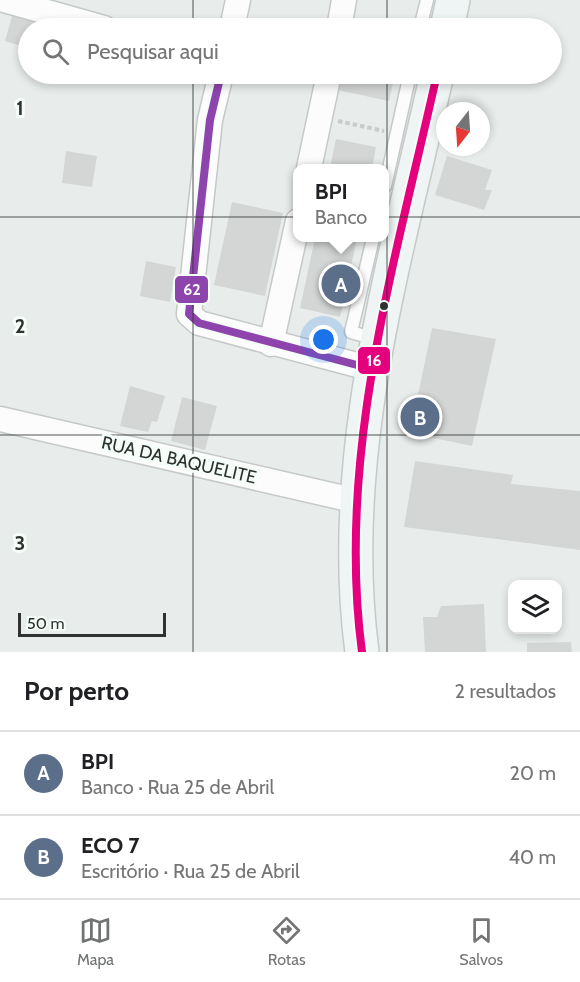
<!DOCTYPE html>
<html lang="pt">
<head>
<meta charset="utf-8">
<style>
	:root { --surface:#fff; --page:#f2f2f2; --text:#202124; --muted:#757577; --line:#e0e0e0; --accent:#6f7371 }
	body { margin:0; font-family:Cabin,sans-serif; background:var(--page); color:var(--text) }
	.controls { position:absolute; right:18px; bottom:18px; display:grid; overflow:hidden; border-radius:12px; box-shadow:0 3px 9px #0003 }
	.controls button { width:54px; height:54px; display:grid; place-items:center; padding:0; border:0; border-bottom:2px solid var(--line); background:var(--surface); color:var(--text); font:30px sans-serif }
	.compass { position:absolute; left:436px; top:102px; width:54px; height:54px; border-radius:50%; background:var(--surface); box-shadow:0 3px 9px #0003; rotate:197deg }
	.scale { position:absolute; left:18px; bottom:15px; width:148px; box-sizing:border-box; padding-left:6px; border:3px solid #2e3230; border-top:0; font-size:16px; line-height:21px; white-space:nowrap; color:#2e3230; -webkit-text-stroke:4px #f4fdf8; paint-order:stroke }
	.you { position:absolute; left:324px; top:340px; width:21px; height:21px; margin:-15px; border:4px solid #fff; border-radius:50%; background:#1a73e8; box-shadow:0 0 0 9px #1a73e833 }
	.badge { display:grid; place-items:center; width:39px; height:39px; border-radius:50%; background:var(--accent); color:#fff; font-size:20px; font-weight:700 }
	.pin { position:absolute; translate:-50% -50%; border:3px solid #fff; box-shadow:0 2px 6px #0006 }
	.popup { position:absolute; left:293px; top:164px; width:96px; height:78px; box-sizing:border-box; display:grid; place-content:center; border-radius:12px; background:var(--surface); filter:drop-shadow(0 2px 4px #0005); font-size:20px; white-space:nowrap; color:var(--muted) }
	.popup b { font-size:22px; color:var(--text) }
	.popup::after { content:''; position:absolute; left:50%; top:100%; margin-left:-12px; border:12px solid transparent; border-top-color:var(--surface) }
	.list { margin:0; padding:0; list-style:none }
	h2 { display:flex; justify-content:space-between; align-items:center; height:78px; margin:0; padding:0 24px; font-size:26px }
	h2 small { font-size:20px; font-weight:400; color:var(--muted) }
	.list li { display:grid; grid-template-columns:39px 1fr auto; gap:18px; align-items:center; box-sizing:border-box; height:84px; padding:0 24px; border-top:2px solid var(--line) }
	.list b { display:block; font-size:22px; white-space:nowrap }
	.list p { margin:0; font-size:20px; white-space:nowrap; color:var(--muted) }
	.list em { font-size:20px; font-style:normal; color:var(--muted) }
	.icon { flex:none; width:33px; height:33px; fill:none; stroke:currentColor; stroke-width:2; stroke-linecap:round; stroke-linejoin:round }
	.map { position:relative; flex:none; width:580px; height:652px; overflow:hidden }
	.search { position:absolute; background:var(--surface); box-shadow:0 3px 9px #0003; left:18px; right:18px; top:18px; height:66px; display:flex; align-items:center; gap:15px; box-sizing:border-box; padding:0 21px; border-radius:33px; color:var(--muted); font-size:22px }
	.sheet { height:246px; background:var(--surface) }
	nav { display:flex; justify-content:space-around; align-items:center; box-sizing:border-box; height:84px; border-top:2px solid var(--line); background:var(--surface); font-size:16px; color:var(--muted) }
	nav a { display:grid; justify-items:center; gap:3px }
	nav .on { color:var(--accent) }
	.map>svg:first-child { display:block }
	.building { fill:#d3d6d4 }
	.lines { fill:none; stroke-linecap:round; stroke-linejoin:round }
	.lane-casing { stroke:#c5c9c7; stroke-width:15 }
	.street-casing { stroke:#c5c9c7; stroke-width:27 }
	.secondary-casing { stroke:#c5c9c7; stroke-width:36 }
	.path { stroke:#cacccb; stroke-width:4; stroke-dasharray:4.5 3; stroke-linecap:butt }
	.lane { stroke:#fcfcfc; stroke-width:12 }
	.street { stroke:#fcfcfc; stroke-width:24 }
	.secondary { stroke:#eff5f4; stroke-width:33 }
	.bus-1-casing { stroke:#f4fdf8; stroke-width:12 }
	.bus-2-casing { stroke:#f4fdf8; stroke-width:12 }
	.bus-1 { stroke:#8e44ad; stroke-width:8 }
	.bus-2 { stroke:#e5007d; stroke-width:8 }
	.grid { fill:none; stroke:#2e3230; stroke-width:1.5; stroke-opacity:0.55 }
	.bus-dot { fill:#2e3230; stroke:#f4fdf8; stroke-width:2 }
	.labels { text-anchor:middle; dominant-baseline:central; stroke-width:6; stroke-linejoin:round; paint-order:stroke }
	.street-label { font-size:18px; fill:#2e3230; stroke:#f4fdf8 }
	.grid-label { font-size:20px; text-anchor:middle; font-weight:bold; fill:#2e3230; stroke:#f4fdf8; stroke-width:6; stroke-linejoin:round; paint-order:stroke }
	.line-badge { stroke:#f4fdf8; stroke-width:2 }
	.badge-label { font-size:16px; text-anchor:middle; font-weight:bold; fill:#fff }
</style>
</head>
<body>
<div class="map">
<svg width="580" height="652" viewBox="0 0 580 652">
	<rect width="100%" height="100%" fill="#e8edeb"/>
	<!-- building -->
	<g class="building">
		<polygon points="14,9 63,23 61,28 28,28 28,48 5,41"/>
		<polygon points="75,74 111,74 109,83"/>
		<polygon points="341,74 395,74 389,101 337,90"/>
		<polygon points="336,139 376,147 372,168 330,168"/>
		<polygon points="66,151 97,156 92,187 62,183"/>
		<polygon points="447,156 492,170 485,190 492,190 484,210 435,195"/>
		<polygon points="232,202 283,213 265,296 214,285"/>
		<polygon points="315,238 357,238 340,317 300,308"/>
		<polygon points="146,261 176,267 170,302 140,296"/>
		<polygon points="432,328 496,339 472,446 410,433"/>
		<polygon points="130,386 165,396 157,422 152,421 148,432 120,426"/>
		<polygon points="182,397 217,406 205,450 171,441"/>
		<polygon points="415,461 513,475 511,484 580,491 580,550 404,527"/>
		<polygon points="484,604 486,652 425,652 423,617 437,617 441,606"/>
		<polygon points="571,642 572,652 527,652 527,643"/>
	</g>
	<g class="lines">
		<!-- lane casing -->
		<g class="lane-casing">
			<g id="lane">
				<polyline points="420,28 427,0"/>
				<polyline points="385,186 410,74"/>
				<polyline points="373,238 351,332 378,340"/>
			</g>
		</g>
		<!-- street casing -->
		<g class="street-casing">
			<g id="street">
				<polyline points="4,0 104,28"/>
				<polyline points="232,28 238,0"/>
				<polyline points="339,28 344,0"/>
				<polyline points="221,74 210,120 189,314 199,323 372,369"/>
				<polyline points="309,168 329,74"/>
				<polyline points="271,344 298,221"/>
				<polyline points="0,419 357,501"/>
			</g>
		</g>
		<!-- secondary casing -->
		<g class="secondary-casing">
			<g id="secondary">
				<polyline points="447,28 453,0"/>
				<path d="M362 652C336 456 395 263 437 74"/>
			</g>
		</g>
		<!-- path -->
		<polyline class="path" points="338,121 384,131"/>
		<!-- lane -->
		<use href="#lane" class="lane"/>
		<!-- street -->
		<use href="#street" class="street"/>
		<!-- secondary -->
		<use href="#secondary" class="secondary"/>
		<!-- bus-1 casing -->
		<g class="bus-1-casing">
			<polyline id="bus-1" points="221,74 210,120 189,314 199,323 372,369"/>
		</g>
		<!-- bus-2 casing -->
		<g class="bus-2-casing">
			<path id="bus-2" d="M362 652C336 456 395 263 437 74"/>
		</g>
		<!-- bus-1 -->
		<use href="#bus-1" class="bus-1"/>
		<!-- bus-2 -->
		<use href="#bus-2" class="bus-2"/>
	</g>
	<!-- grid -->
	<path class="grid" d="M193 0V28M387 0V28M193 74V652M387 74V652M0 217H580M0 435H580"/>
	<!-- markers -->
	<circle class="bus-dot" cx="384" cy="306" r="5"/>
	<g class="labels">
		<!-- street labels -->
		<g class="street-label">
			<text transform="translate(179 460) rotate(13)">RUA DA BAQUELITE</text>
		</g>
	</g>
	<g class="grid-label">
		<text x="20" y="115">1</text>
		<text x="20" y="333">2</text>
		<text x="20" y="550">3</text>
	</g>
	<g class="line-badge">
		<rect x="174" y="275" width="35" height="29" rx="6" fill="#8e44ad"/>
		<rect x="357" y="346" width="34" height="29" rx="6" fill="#e5007d"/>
	</g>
	<g class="badge-label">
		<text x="192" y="295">62</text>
		<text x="374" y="366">16</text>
	</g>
</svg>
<div class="controls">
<button><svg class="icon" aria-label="layers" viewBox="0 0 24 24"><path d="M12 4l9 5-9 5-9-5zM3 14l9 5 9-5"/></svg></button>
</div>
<svg class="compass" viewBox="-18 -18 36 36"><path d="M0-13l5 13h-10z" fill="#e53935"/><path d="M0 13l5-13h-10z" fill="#757577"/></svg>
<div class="scale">50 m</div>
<div class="you"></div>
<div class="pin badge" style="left:341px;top:284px;background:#5c6f8a">A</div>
<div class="popup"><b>BPI</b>Banco</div>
<div class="pin badge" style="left:420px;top:417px;background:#5c6f8a">B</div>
<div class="search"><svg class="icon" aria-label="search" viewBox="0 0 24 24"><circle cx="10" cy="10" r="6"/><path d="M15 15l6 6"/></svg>Pesquisar aqui</div>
</div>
<section class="sheet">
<h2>Por perto<small>2 resultados</small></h2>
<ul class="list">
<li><span class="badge" style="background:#5c6f8a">A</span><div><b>BPI</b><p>Banco · Rua 25 de Abril</p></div><em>20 m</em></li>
<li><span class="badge" style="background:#5c6f8a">B</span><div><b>ECO 7</b><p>Escritório · Rua 25 de Abril</p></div><em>40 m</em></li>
</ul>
</section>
<nav>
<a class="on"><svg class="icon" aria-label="map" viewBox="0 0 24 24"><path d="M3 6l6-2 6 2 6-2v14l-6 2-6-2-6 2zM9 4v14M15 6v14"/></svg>Mapa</a>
<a><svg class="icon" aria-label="directions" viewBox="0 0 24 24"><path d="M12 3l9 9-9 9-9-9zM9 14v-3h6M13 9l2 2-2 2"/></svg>Rotas</a>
<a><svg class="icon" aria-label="saved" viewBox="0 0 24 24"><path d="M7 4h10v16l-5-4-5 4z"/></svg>Salvos</a>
</nav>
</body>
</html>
